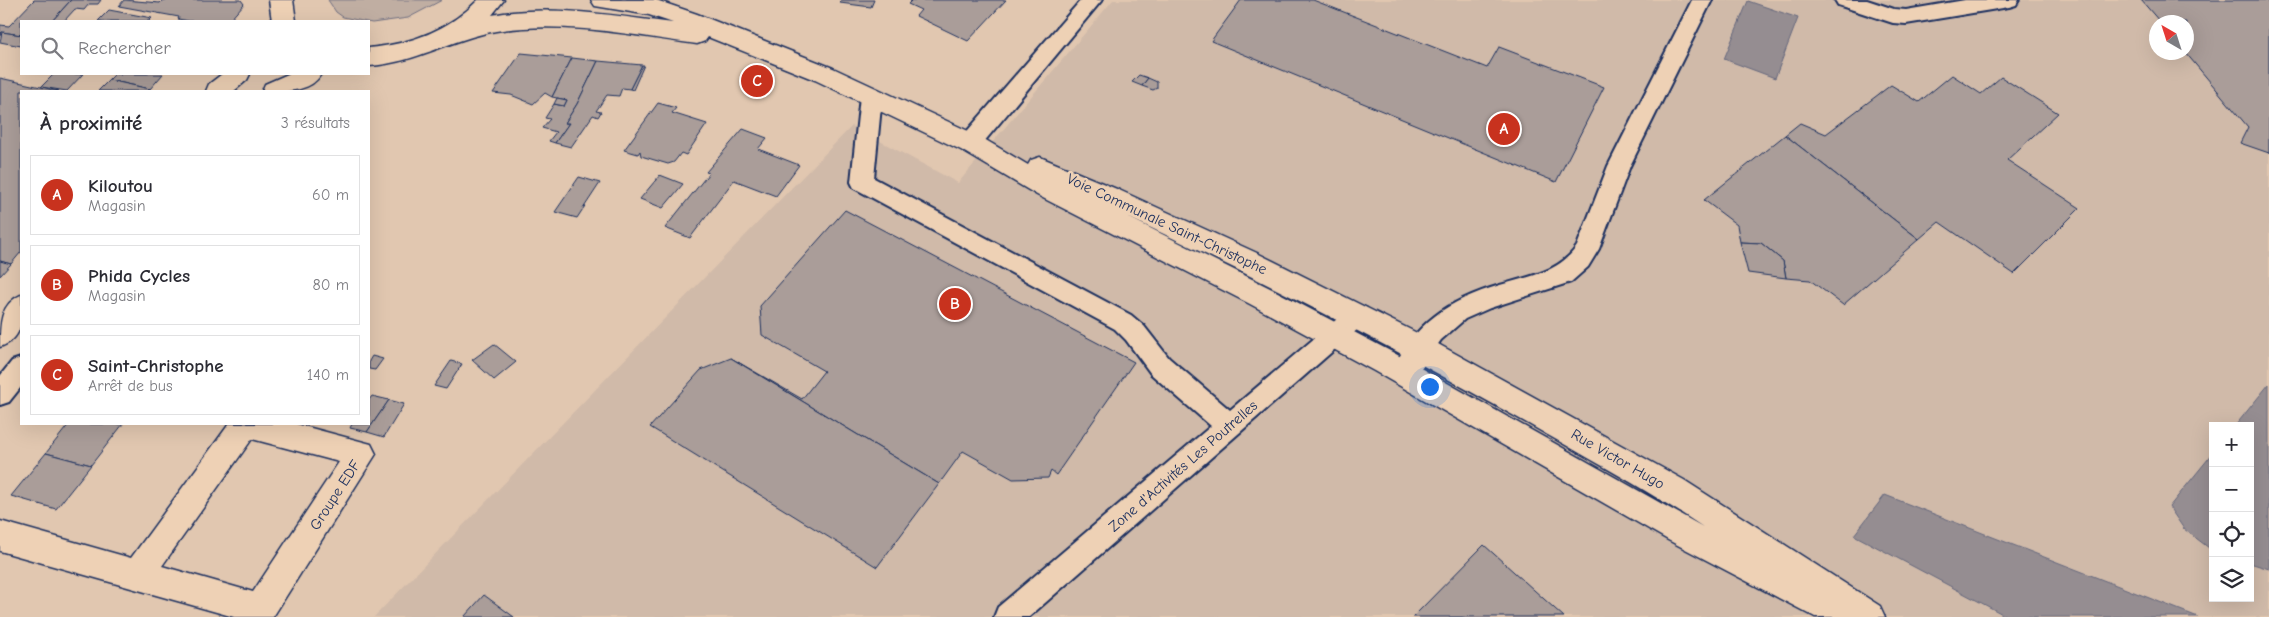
<!DOCTYPE html>
<html lang="fr">
<head>
<meta charset="utf-8">
<style>
	:root { --surface:#fff; --page:#f2f2f3; --text:#2b2b33; --muted:#7c7c81; --line:#e1e1e2; --accent:#c8321e }
	body { margin:0; font-family:"Comic Neue",sans-serif; background:var(--page); color:var(--text) }
	.controls { position:absolute; right:15px; bottom:15px; display:grid; overflow:hidden; border-radius:0px; box-shadow:0 5px 20px #0002 }
	.controls button { width:45px; height:45px; display:grid; place-items:center; padding:0; border:0; border-bottom:1px solid var(--line); background:var(--surface); color:var(--text); font:25px sans-serif }
	.compass { position:absolute; left:2149px; top:15px; width:45px; height:45px; border-radius:50%; background:var(--surface); box-shadow:0 5px 20px #0002; rotate:321deg }
	.you { position:absolute; left:1429px; top:386px; width:18px; height:18px; margin:-12px; border:4px solid #fff; border-radius:50%; background:#1a73e8; box-shadow:0 0 0 8px #1a73e833 }
	.badge { display:grid; place-items:center; width:32px; height:32px; border-radius:50%; background:var(--accent); color:#fff; font-size:16px; font-weight:700 }
	.pin { position:absolute; translate:-50% -50%; border:2px solid #fff; box-shadow:0 1px 5px #0006 }
	.list { margin:0; padding:0; list-style:none }
	h2 { display:flex; justify-content:space-between; align-items:center; height:65px; margin:0; padding:0 20px; font-size:21px }
	h2 small { font-size:16px; font-weight:400; color:var(--muted) }
	.list li { display:grid; grid-template-columns:32px 1fr auto; gap:15px; align-items:center; box-sizing:border-box; height:80px; margin:0 10px 10px; padding:0 10px; border:1px solid var(--line); border-radius:0px }
	.list b { display:block; font-size:19px; white-space:nowrap }
	.list p { margin:0; font-size:16px; white-space:nowrap; color:var(--muted) }
	.list em { font-size:16px; font-style:normal; color:var(--muted) }
	.icon { flex:none; width:28px; height:28px; fill:none; stroke:currentColor; stroke-width:2; stroke-linecap:round; stroke-linejoin:round }
	.map { position:relative; flex:none; width:2269px; height:617px; overflow:hidden }
	.search { position:absolute; background:var(--surface); box-shadow:0 5px 20px #0002; left:20px; top:20px; width:350px; height:55px; display:flex; align-items:center; gap:12px; box-sizing:border-box; padding:0 18px; border-radius:0px; color:var(--muted); font-size:19px }
	.panel { position:absolute; background:var(--surface); box-shadow:0 5px 20px #0002; left:20px; top:90px; width:350px; height:335px; border-radius:0px }
	.map>svg:first-child { display:block }
	.built { fill:#d0baa9; fill-rule:evenodd }
	.green { fill:#c0aea2; stroke:#6e6e80 }
	.water { fill:#958d91; stroke:#64677d }
	.building { fill:#aa9d99; stroke:#1b2f5e }
	.lines { fill:none; stroke-linecap:round; stroke-linejoin:round }
	.service-casing { stroke:#1b2f5e; stroke-width:4 }
	.minor-casing { stroke:#1b2f5e; stroke-width:3 }
	.secondary-casing { stroke:#1b2f5e; stroke-width:3 }
	.service { fill:#eed1b5; fill-rule:evenodd }
	.minor { fill:#eed1b5; fill-rule:evenodd }
	.secondary { fill:#eed1b5; fill-rule:evenodd }
	.labels { text-anchor:middle; dominant-baseline:central; stroke-width:5; stroke-linejoin:round; paint-order:stroke }
	.street-label { font-size:15px; fill:#1b2f5e; stroke:#eed1b5 }
</style>
</head>
<body>
<div class="map">
<svg width="2269" height="617" viewBox="0 0 2269 617">
	<rect width="100%" height="100%" fill="#e1c7b0"/>
	<filter id="ink" filterUnits="userSpaceOnUse"><feTurbulence type="fractalNoise" baseFrequency=".02" numOctaves="2"/><feDisplacementMap in="SourceGraphic" scale="10" xChannelSelector="R" yChannelSelector="G"/><feConvolveMatrix kernelMatrix="1 2 1 2 8 2 1 2 1" color-interpolation-filters="sRGB"/></filter>
	<g filter="url(#ink)">
		<!-- built -->
		<path class="built" d="M1113 0H2269V617H374L852 126 958 183ZM2156 22H2186V52H2156ZM2213 426H2250V598H2213Z"/>
		<!-- green -->
		<polygon class="green" points="328,0 442,0 408,18 372,23 343,17 336,12"/>
		<!-- water -->
		<g class="water">
			<polygon points="1748,1 1798,18 1775,78 1724,59"/>
			<polygon points="2269,384 2269,569 2250,563 2250,426 2235,426"/>
			<polygon points="2213,453 2213,551 2184,529 2169,507"/>
			<polygon points="1885,495 2198,617 2008,617 1854,535"/>
		</g>
		<!-- building -->
		<g class="building">
			<polygon points="34,0 71,0 52,21 21,21 21,35 2,32 0,34 0,25 9,26"/>
			<polygon points="71,0 101,0 98,4 89,4 84,10 75,9 64,21 52,21"/>
			<polygon points="124,0 160,3 163,0 241,0 244,4 229,21 189,21 178,19 179,17 119,6"/>
			<polygon points="841,0 874,0 871,7 840,3"/>
			<polygon points="912,0 1006,0 968,41 916,16 921,10 908,4"/>
			<polygon points="1241,0 1313,0 1487,68 1499,47 1604,87 1556,182 1211,41"/>
			<polygon points="2141,0 2269,0 2269,153 2240,143 2248,127 2185,52 2186,22 2160,22"/>
			<polygon points="109,10 152,18 149,21 98,21"/>
			<polygon points="2,32 21,35 21,46 0,42"/>
			<polygon points="521,53 572,58 552,97 545,93 533,104 511,95 493,93"/>
			<polygon points="572,58 598,61 577,104 565,123 569,123 555,143 549,141 556,132 542,128 550,119 545,118 554,104 564,106 567,100 552,97"/>
			<polygon points="598,61 642,65 630,89 622,88 619,96 607,95 596,111 601,112 598,117 593,115 571,147 555,143 569,123 565,123 577,104"/>
			<polygon points="642,65 644,65 633,90 630,89"/>
			<polygon points="54,74 83,74 67,91 41,87"/>
			<polygon points="115,74 163,74 150,89 109,80"/>
			<polygon points="1139,75 1148,78 1142,86 1132,82"/>
			<polygon points="1952,75 1981,94 2001,77 2058,113 2007,160 2080,208 2014,274 1939,222 1919,239 1785,135 1800,123 1826,134 1891,85 1919,102"/>
			<polygon points="0,78 59,91 21,91 21,252 11,264 0,261"/>
			<polygon points="1148,78 1157,82 1157,88 1153,90 1142,86"/>
			<polygon points="109,80 150,89 147,91 98,91"/>
			<polygon points="557,98 567,100 564,106 554,104"/>
			<polygon points="658,103 676,108 672,113 707,124 686,155 681,153 674,162 668,164 641,156 640,151 638,154 624,150"/>
			<polygon points="743,129 767,138 758,149 799,165 776,196 734,180 690,238 665,228 709,173 706,172"/>
			<polygon points="1785,135 1919,239 1843,305 1810,280 1786,278 1783,261 1761,243 1740,242 1737,225 1704,200"/>
			<polygon points="660,175 683,184 663,208 640,199"/>
			<polygon points="579,177 600,183 577,218 555,212"/>
			<polygon points="845,210 1134,362 1056,475 1051,471 1048,478 1013,479 963,451 939,484 731,358 802,399 824,371 762,335 760,306"/>
			<polygon points="1740,242 1761,243 1783,261 1786,278 1748,273"/>
			<polygon points="0,261 11,264 0,276"/>
			<polygon points="494,344 516,362 494,380 472,360"/>
			<polygon points="372,356 383,359 375,370 369,369 369,361"/>
			<polygon points="731,358 939,484 877,567 650,427 701,370"/>
			<polygon points="451,361 462,364 446,389 434,386"/>
			<polygon points="372,396 389,400 367,432 350,428 352,424 369,424 369,400"/>
			<polygon points="389,400 404,404 384,437 367,432"/>
			<polygon points="69,424 123,424 91,465 46,453"/>
			<polygon points="46,453 91,465 56,509 11,496"/>
			<polygon points="1484,545 1564,617 1413,617"/>
			<polygon points="484,595 514,617 464,617"/>
		</g>
		<g class="lines">
			<!-- service casing -->
			<g class="service-casing">
				<g id="service">
					<polygon points="1081,0 1102,0 978,149 970,151 962,149 959,143 962,137"/>
					<path d="M1692 0H1712L1630 166 1599 249 1588 267 1571 282 1490 308 1465 319 1441 340 1412 381 1403 384 1394 381 1391 373C1414 323 1449 300 1500 285 1529 276 1559 273 1577 246L1608 166Z"/>
					<polygon points="1835,0 1867,0 1894,9 1906,10 1965,0 2019,0 2016,5 2009,7 1906,24 1893,23 1838,5"/>
					<polygon points="871,88 878,90 882,96 874,178 1131,315 1144,326 1169,358 1230,410 1350,308 1358,305 1366,308 1370,315 1366,322 1029,617 994,617 998,607 1211,426 1151,374 1126,340 1115,329 854,188 851,182 860,96 864,90"/>
					<polygon points="21,358 21,387 9,402 0,405 0,376 12,361"/>
				</g>
			</g>
			<!-- minor casing -->
			<g class="minor-casing">
				<path id="minor" d="M229 424H296L371 444 376 454 273 617H234L0 551V521L131 558ZM252 439 339 462 253 592 162 566Z"/>
			</g>
			<!-- secondary casing -->
			<g class="secondary-casing">
				<g id="secondary">
					<polygon points="269,0 293,0 296,21 272,21"/>
					<path d="M478 0H504L492 15C552 4 614 16 673 23L649 15 595 6 591 0H656L697 14 833 68 979 136 1028 165 1031 160 1040 157 1119 190 1257 253 1429 339 1684 480 1880 606 1885 617H1815L1668 540 1374 371 1250 304 1037 195 961 150 815 80 708 37 705 41 697 44C632 35 562 20 496 31 451 39 416 63 369 66V48C410 44 448 31 478 0ZM1126 216C1262 280 1396 349 1527 423 1586 457 1646 489 1703 527L1394 353 1270 288Z"/>
					<polygon points="222,74 250,74 247,80 234,91 206,91 209,84"/>
					<path d="M288 74H321C310 94 282 91 262 91L265 84Z"/>
					<path d="M21 295C22 317 25 338 0 347 0 324 0 304 21 295Z"/>
				</g>
			</g>
			<!-- service -->
			<use href="#service" class="service"/>
			<!-- minor -->
			<use href="#minor" class="minor"/>
			<!-- secondary -->
			<use href="#secondary" class="secondary"/>
		</g>
	</g>
	<g class="labels">
		<!-- street labels -->
		<g class="street-label">
			<text transform="translate(1167 224) rotate(25)">Voie Communale Saint-Christophe</text>
			<text transform="translate(1618 459) rotate(30)">Rue Victor Hugo</text>
			<text transform="translate(1183 466) rotate(-41)">Zone d'Activités Les Poutrelles</text>
			<text transform="translate(335 495) rotate(-57)">Groupe EDF</text>
		</g>
	</g>
</svg>
<div class="controls">
<button>+</button>
<button>−</button>
<button><svg class="icon" aria-label="locate" viewBox="0 0 24 24"><circle cx="12" cy="12" r="6"/><path d="M12 2v4M12 18v4M2 12h4M18 12h4"/></svg></button>
<button><svg class="icon" aria-label="layers" viewBox="0 0 24 24"><path d="M12 4l9 5-9 5-9-5zM3 14l9 5 9-5"/></svg></button>
</div>
<svg class="compass" viewBox="-18 -18 36 36"><path d="M0-13l5 13h-10z" fill="#e53935"/><path d="M0 13l5-13h-10z" fill="#7c7c81"/></svg>
<div class="you"></div>
<div class="pin badge" style="left:1504px;top:129px">A</div>
<div class="pin badge" style="left:955px;top:304px">B</div>
<div class="pin badge" style="left:757px;top:81px">C</div>
<div class="search"><svg class="icon" aria-label="search" viewBox="0 0 24 24"><circle cx="10" cy="10" r="6"/><path d="M15 15l6 6"/></svg>Rechercher</div>
<section class="panel">
<h2>À proximité<small>3 résultats</small></h2>
<ul class="list">
<li><span class="badge">A</span><div><b>Kiloutou</b><p>Magasin</p></div><em>60 m</em></li>
<li><span class="badge">B</span><div><b>Phida Cycles</b><p>Magasin</p></div><em>80 m</em></li>
<li><span class="badge">C</span><div><b>Saint-Christophe</b><p>Arrêt de bus</p></div><em>140 m</em></li>
</ul>
</section>
</div>
</body>
</html>
